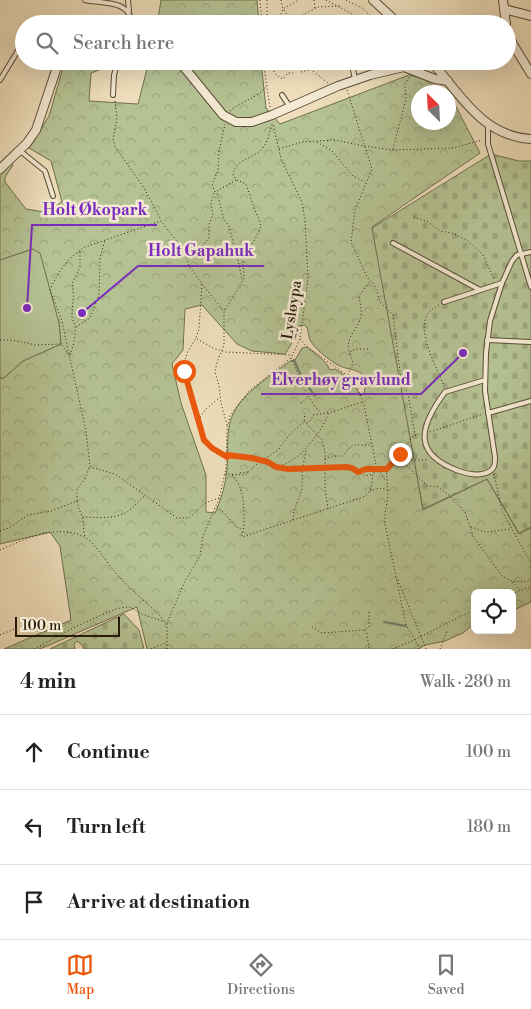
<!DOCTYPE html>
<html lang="en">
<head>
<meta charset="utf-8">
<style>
	:root { --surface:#fff; --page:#f6f6f6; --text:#222; --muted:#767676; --line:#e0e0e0; --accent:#ea580c }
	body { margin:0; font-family:"Libre Bodoni",serif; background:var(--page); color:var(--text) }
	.controls { position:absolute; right:15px; bottom:15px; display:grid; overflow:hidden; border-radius:8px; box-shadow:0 5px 20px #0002 }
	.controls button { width:45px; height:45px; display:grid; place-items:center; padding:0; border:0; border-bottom:1px solid var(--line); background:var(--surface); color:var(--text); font:25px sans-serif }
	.compass { position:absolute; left:411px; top:85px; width:45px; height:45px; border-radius:50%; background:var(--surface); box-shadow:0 5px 20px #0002; rotate:336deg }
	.scale { position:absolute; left:15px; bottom:12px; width:105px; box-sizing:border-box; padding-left:5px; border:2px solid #2b1d0b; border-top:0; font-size:14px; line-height:18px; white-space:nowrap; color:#2b1d0b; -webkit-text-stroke:4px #f4ead3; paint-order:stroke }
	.stop { position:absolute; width:15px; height:15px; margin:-11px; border:4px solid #ea580c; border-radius:50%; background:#fff }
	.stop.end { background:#ea580c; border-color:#fff; box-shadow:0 1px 5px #0008 }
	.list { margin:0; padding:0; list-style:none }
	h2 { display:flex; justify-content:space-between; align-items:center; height:65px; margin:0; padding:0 20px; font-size:21px }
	h2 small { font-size:16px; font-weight:400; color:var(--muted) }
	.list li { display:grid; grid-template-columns:32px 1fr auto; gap:15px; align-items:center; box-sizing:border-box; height:75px; padding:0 20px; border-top:1px solid var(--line) }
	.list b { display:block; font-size:19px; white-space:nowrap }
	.list em { font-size:16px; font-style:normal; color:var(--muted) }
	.icon { flex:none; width:28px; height:28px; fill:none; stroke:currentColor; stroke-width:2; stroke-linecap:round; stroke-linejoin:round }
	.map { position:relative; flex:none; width:531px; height:649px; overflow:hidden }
	.search { position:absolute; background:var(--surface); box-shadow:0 5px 20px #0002; left:15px; right:15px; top:15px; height:55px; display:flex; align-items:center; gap:12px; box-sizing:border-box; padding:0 18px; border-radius:28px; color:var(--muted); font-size:19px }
	.sheet { height:290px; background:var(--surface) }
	nav { display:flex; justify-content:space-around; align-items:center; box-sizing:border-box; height:70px; border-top:1px solid var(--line); background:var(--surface); font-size:14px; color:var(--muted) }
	nav a { display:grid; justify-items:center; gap:2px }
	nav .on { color:var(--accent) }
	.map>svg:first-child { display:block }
	.forest { fill:url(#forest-crowns); stroke:#70704f; fill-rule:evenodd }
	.cemetery { fill:url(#cemetery-stones); stroke:#70704f }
	.garden { fill:#b5c293; stroke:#70704f }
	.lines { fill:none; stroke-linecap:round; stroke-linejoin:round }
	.stream { stroke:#6e7d6a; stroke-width:2 }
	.service-casing { stroke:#5c4d37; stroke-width:6 }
	.minor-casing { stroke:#5c4d37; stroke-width:10 }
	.path { stroke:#2b1d0b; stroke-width:1; stroke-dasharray:1 2.5; stroke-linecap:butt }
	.service { stroke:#f4ead3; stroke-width:4 }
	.minor { stroke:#f4ead3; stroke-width:8 }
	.route { stroke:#ea580c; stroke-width:6 }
	.labels { text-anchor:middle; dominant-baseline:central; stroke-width:5; stroke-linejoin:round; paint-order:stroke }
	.street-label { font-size:15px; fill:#2b1d0b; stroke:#f4ead3 }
	.leader { fill:none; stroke:#7b2cbf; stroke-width:2 }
	.callout-dot { fill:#7b2cbf; stroke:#f4ead3; stroke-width:2 }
	.callout-label { font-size:16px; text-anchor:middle; font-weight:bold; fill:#7b2cbf; stroke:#f4ead3; stroke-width:5; stroke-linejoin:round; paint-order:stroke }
</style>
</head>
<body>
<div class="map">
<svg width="531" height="649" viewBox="0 0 531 649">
	<defs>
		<pattern id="forest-crowns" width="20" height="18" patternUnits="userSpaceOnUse" patternTransform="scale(1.25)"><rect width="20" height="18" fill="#b5c293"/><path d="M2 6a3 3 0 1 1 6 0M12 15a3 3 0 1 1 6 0" fill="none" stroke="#9ca67d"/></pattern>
		<pattern id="cemetery-stones" width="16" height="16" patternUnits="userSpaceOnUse" patternTransform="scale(1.25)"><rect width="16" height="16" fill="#b5c293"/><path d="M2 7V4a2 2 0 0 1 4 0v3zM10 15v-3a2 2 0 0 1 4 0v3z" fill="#9ca67d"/></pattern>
	</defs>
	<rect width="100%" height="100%" fill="#eedebb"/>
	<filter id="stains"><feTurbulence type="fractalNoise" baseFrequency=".004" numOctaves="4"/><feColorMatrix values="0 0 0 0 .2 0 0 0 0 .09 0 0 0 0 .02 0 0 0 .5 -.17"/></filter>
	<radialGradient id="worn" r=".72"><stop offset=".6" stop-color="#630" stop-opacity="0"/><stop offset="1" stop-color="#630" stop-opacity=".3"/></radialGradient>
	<!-- forest -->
	<g class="forest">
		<polygon points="161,0 257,0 259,24 157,24"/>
		<path d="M65 61H109L107 67 91 73 89 101 138 104 149 61H261L266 108 280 124 409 75 424 79 442 92H418V122H448L449 97 452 99 480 153 372 227 393 336 423 510 487 479 519 534 531 528V602L512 611V593H475V623L463 633 445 641 425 645 418 649H147L137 607 40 649H4L71 620 60 546 50 532 0 544V378H4L23 361 61 344 59 323 33 249 0 260V176L11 163 13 165 5 177V182L26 209 44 212 62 202 51 161 29 148 49 116ZM202 305 237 344 252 351 285 354 295 338 299 326 305 325C309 330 308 334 310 340 314 348 328 359 336 364 345 370 357 368 364 376L362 379 363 383 368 385 365 388 364 393 360 396C355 383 347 376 335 369L330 370C326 360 315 354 307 347L302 348 295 360 290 361C272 375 242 393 233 414 225 431 229 451 227 468 226 483 221 500 215 513L206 512V475L181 403 172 364 183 350 185 309Z"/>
	</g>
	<!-- cemetery -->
	<g class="cemetery">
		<polygon points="491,154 519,161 531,161 531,527 519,533 487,479 423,509 372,228"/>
		<polygon points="124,614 139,630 144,649 84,649 82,645 77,641 74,644 75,649 50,649"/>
	</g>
	<!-- garden -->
	<polygon class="garden" points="33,249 40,253 59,323 61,344 23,361 4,378 0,378 0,260"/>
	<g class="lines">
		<!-- stream -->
		<g class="stream">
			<polyline points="294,360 302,378 315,396"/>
			<polyline points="384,622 406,626"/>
		</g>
		<!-- service casing -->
		<g class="service-casing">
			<g id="service">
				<path d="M85 0C105 4 130 0 132 24"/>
				<polyline points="128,0 129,11"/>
				<polyline points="351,61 355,79"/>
				<polyline points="0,80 22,44"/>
				<polyline points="113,95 114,75 118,61"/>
				<polyline points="282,95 290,107"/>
				<polyline points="488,125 488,144 531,287"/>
				<polyline points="19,150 45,171 53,196"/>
				<polyline points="393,243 480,290"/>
				<polyline points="444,302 502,283"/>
				<polyline points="487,340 531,342"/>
				<path d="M485 380 445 392C419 427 412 454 459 471 468 474 481 477 490 471 495 468 495 463 495 457L485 391 486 353 490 321 502 283 512 261 517 255 531 252"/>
				<polyline points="488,413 531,401"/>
			</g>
		</g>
		<!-- minor casing -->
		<g class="minor-casing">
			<g id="minor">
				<polyline points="373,0 399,24"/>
				<polyline points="503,0 506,24"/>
				<polyline points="504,9 531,16"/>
				<polyline points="87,24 107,20 126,24"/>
				<polyline points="507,32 514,46 531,74"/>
				<polyline points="179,61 223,115 236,122 252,122 272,115 338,86 370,75 404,67 411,61"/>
				<path d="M431 61C460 94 482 136 531 139"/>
				<polyline points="404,67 435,79 448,81"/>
				<polyline points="0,169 27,143 36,130 59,61"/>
			</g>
		</g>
		<!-- path -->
		<g class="path">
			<polyline points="260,0 262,24"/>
			<polyline points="267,0 267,24"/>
			<polyline points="281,0 283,9 295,24"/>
			<polyline points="314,0 315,9"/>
			<polyline points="326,0 354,15 361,24"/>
			<polyline points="346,0 362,8 379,24"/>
			<polyline points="293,20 318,7 340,6"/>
			<polyline points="277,24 283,9 299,0"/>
			<polyline points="263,61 270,107"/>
			<path d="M271 61C272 70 275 76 283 79L288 73H293"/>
			<polyline points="311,61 313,71 328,83"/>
			<polyline points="301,72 313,69 331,61"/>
			<polyline points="347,90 372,169 355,210 351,242 367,277 375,286 380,302 393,315 401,380 408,394 415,435"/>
			<polyline points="115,101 117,118 113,139 115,147 144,188 161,220"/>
			<path d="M230 111C242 100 257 99 267 86"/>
			<polyline points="317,142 332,151 353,176 365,182"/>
			<polyline points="279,149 302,142 335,140 364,146 393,150 453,148 482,140"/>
			<polyline points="393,149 406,99 405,84 410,76"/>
			<polyline points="236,180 217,191 217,193 224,220 229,226 238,260 242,280"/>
			<polyline points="215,192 212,184 218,171 219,151 225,124"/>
			<polyline points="414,217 428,222 440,231 452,233 468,241 483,255 494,279"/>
			<polyline points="186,252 199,249 209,238 209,224 213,215 211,203 214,193"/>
			<polyline points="202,284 223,310 227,308"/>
			<path d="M439 305C434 308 430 310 427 315 417 333 437 368 444 386"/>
			<polyline points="76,327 90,318 99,295 100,258 105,240"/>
			<polyline points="197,339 213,348 225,352 292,355"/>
			<polyline points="300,339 306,346 348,376 356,384 364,405 376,465 385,480"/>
			<polyline points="0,340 12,340 36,345 61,344 69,355"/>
			<path d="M350 354C343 339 358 330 361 316 362 309 360 303 359 296L370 281"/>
			<path d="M70 355C73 347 76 336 75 327 75 323 72 320 72 316 72 305 75 295 72 284L80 267V251"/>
			<path d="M291 358C300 376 306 399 321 413"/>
			<polyline points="348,375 353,362 350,354 351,351 356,349 369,349"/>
			<polyline points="301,403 308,397"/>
			<polyline points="198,420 206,409 219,398"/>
			<polyline points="304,421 322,440 325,452 325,489 328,509"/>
			<polyline points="307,423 311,420 313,415 328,413"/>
			<path d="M227 425 221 403 219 386 215 372 217 362 224 345V312L244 278 243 259 246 252 254 241 261 227 259 219 256 213 246 184 237 180 233 175C236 158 252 160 262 149 269 141 269 131 273 122"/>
			<polyline points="430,432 483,414"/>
			<path d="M227 455 252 458 271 464 276 467 288 469 346 467C355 469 363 479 372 474"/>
			<polyline points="325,459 332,456 343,456 349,448 354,445 372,445"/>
			<polyline points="396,460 412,437 419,434"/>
			<polyline points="403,460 408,467 427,486 438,487 449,495 465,512 473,536 502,576 511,581 526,582 531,579"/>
			<path d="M279 466C298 461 311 444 322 427 325 423 326 418 329 413L362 402"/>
			<path d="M387 469C386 478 388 485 388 494 387 505 384 514 385 524L406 625 420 649"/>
			<polyline points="359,472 376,468"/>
			<polyline points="240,473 248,472"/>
			<polyline points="225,474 245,475 257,464 278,450 291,433 304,422 305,413"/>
			<polyline points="494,474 502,511 531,563"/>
			<path d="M232 475C244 487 244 505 244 521 245 526 242 531 242 537L363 497C372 493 372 482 373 473L387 469 396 460H428"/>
			<polyline points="370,491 379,488 388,490"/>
			<path d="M219 498 205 503 189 518H177L115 474 90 467 86 431 65 336 62 321 50 290C57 273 69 256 85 247L161 221 185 252 189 266 202 284 199 329 196 338 188 351 184 362V371L204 439 212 448 227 457"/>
			<path d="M77 501C78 507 80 511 82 516 84 523 83 530 85 537"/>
			<polyline points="217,507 224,513 235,526 241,529"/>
			<path d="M83 517C97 517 114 520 127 512 133 508 138 501 145 496"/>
			<polyline points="293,520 294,511 302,489 302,471 306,450"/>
			<polyline points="471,527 485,532 511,529"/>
			<polyline points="0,531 9,528 28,515 51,511 77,501 77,489 85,479 89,468"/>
			<path d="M0 550C26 538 70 519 93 544 104 556 111 569 122 580 136 595 153 607 166 623"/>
			<polyline points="398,580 426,649"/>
			<polyline points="512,582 520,590"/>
			<polyline points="512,594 531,586"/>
			<polyline points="312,627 322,633 364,630 369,627 369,612"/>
			<polyline points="365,630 367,634 369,649"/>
			<polyline points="0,635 14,629"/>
			<polyline points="34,649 77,626 116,609 125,607 130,607 142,614 165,622"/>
			<polyline points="151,649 166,643"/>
			<polyline points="167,649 167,623 184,583 200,556 203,536 219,499 226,469 227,428 230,416 249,391 291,358 300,339 308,279 305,220 302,202 281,159 273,124"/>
			<path d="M392 649C421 639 446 622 475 610"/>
			<polyline points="440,649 447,631"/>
		</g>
		<!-- service -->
		<use href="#service" class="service"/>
		<!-- minor -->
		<use href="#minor" class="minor"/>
	</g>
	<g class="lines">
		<!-- route -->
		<polyline class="route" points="184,371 204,440 212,448 227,457 227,455 252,458 268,462 276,467 288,469 346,467 352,468 358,472 366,469 387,469 400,454"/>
	</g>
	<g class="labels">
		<!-- street labels -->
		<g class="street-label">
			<text transform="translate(292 310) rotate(-81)">Lysløypa</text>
		</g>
	</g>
	<!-- callouts -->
	<path class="leader" d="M27 308L32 225H157M82 313L138 266H264M463 353L421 394H261"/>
	<g class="callout-dot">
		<circle cx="27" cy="308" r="5"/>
		<circle cx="82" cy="313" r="5"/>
		<circle cx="463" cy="353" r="5"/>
	</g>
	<g class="callout-label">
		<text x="95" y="215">Holt Økopark</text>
		<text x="201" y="256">Holt Gapahuk</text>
		<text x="341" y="385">Elverhøy gravlund</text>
	</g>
	<rect width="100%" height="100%" filter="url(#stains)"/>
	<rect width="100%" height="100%" fill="url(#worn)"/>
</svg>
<div class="controls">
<button><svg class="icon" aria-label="locate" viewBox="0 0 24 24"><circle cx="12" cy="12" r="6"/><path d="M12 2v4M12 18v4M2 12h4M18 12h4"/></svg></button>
</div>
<svg class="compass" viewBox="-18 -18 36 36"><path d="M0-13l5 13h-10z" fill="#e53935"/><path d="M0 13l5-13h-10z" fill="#767676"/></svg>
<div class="scale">100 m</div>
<div class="stop" style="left:184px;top:371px"></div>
<div class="stop end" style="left:400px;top:454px"></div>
<div class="search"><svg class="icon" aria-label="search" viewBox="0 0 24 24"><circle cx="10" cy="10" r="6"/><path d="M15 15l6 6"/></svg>Search here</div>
</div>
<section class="sheet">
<h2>4 min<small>Walk · 280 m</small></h2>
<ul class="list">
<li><svg class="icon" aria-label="ahead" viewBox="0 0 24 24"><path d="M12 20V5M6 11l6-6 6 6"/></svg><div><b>Continue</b></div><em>100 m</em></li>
<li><svg class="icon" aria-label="left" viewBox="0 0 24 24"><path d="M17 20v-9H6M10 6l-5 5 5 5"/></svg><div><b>Turn left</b></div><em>180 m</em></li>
<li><svg class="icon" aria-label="arrive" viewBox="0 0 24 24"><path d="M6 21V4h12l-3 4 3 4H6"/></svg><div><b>Arrive at destination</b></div></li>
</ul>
</section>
<nav>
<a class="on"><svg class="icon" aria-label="map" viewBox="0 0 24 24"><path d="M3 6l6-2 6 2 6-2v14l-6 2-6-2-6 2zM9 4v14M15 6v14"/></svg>Map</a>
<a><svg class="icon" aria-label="directions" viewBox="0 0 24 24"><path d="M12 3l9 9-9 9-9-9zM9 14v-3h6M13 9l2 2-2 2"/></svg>Directions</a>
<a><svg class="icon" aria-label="saved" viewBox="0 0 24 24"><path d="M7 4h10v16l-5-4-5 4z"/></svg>Saved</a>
</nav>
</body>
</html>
